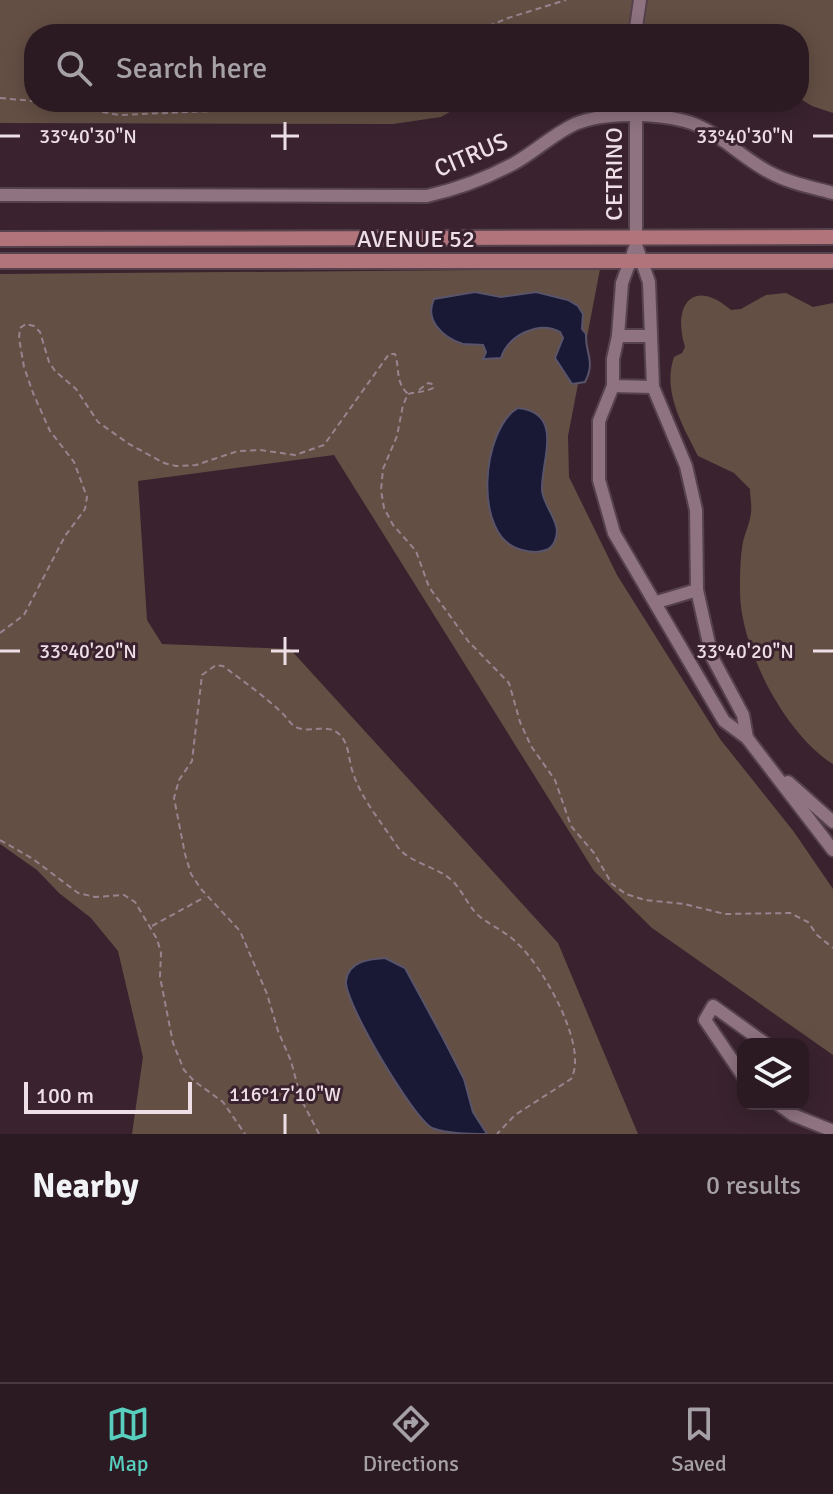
<!DOCTYPE html>
<html lang="en">
<head>
<meta charset="utf-8">
<style>
	:root { --surface:#2c1a23; --page:#382730; --text:#f1f3f6; --muted:#a6a1a6; --line:#483841; --accent:#58cebf }
	body { margin:0; font-family:Signika,sans-serif; background:var(--page); color:var(--text) }
	.controls { position:absolute; right:24px; bottom:24px; display:grid; overflow:hidden; border-radius:16px; box-shadow:0 4px 20px #0003 }
	.controls button { width:72px; height:72px; display:grid; place-items:center; padding:0; border:0; border-bottom:2px solid var(--line); background:var(--surface); color:var(--text); font:40px sans-serif }
	.scale { position:absolute; left:24px; bottom:20px; width:168px; box-sizing:border-box; padding-left:8px; border:4px solid #eedee6; border-top:0; font-size:22px; line-height:28px; white-space:nowrap; color:#eedee6; -webkit-text-stroke:6px #3a232f; paint-order:stroke }
	.list { margin:0; padding:0; list-style:none }
	h2 { display:flex; justify-content:space-between; align-items:center; height:104px; margin:0; padding:0 32px; font-size:34px }
	h2 small { font-size:26px; font-weight:400; color:var(--muted) }
	.icon { flex:none; width:44px; height:44px; fill:none; stroke:currentColor; stroke-width:2; stroke-linecap:round; stroke-linejoin:round }
	.map { position:relative; flex:none; width:833px; height:1134px; overflow:hidden }
	.search { position:absolute; background:var(--surface); box-shadow:0 4px 20px #0003; left:24px; right:24px; top:24px; height:88px; display:flex; align-items:center; gap:20px; box-sizing:border-box; padding:0 28px; border-radius:32px; color:var(--muted); font-size:30px }
	.sheet { height:248px; background:var(--surface) }
	nav { display:flex; justify-content:space-around; align-items:center; box-sizing:border-box; height:112px; border-top:2px solid var(--line); background:var(--surface); font-size:22px; color:var(--muted) }
	nav a { display:grid; justify-items:center; gap:4px }
	nav .on { color:var(--accent) }
	.map>svg:first-child { display:block }
	.green { fill:#644f44 }
	.water { fill:#191935; stroke:#59546a; stroke-width:2 }
	.lines { fill:none; stroke-linecap:round; stroke-linejoin:round }
	.minor-casing { stroke:#56424d; stroke-width:16 }
	.major-casing { stroke:#56424d; stroke-width:18 }
	.path { stroke:#97848e; stroke-width:2; stroke-dasharray:6 4; stroke-linecap:butt }
	.minor { stroke:#8f7381; stroke-width:12 }
	.major { stroke:#b0747a; stroke-width:14 }
	.ticks { fill:none; stroke:#eedee6; stroke-width:3 }
	.labels { text-anchor:middle; dominant-baseline:central; stroke-width:6; stroke-linejoin:round; paint-order:stroke }
	.street-label { font-size:24px; fill:#eedee6; stroke:#3a232f }
	.ticks-label { font-size:20px; text-anchor:middle; fill:#eedee6; stroke:#3a232f; stroke-width:6; stroke-linejoin:round; paint-order:stroke }
</style>
</head>
<body>
<div class="map">
<svg width="833" height="1134" viewBox="0 0 833 1134">
	<rect width="100%" height="100%" fill="#3a232f"/>
	<!-- green -->
	<g class="green">
		<polygon points="0,0 833,0 833,113 812,106 799,98 799,34 34,34 34,102 467,102 441,117 393,124 0,123"/>
		<polygon points="600,269 568,436 569,477 617,575 720,739 794,832 833,889 833,1055 652,928 594,871 334,455 138,481 147,620 162,644 290,649 558,943 638,1134 132,1134 143,1057 118,951 91,918 59,893 37,870 0,844 0,274"/>
		<path d="M786 293 813 307 833 303V764C785 734 740 648 740 591 740 576 740 558 743 542 745 533 750 523 751 513 752 505 750 496 750 489L734 473 698 456C683 426 662 392 674 357L682 353 685 347C672 305 693 277 731 310L741 309 766 295Z"/>
	</g>
	<!-- water -->
	<g class="water">
		<path d="M475 292 501 297 536 292 568 300 578 306 583 314 582 329 586 334C585 354 596 361 585 382L572 384 555 358 563 338 560 332C538 320 508 336 501 358L483 359 486 352 483 345C477 344 470 345 463 344 443 338 424 320 434 299Z"/>
		<path d="M518 408C565 413 541 460 542 490 543 504 555 515 557 530 557 538 554 547 546 550 539 553 530 552 522 550 471 538 482 428 518 408Z"/>
		<path d="M385 958 405 968 443 1038 464 1079 473 1112 487 1134C470 1134 447 1134 432 1128 413 1118 344 1002 346 981 348 961 370 959 385 958Z"/>
	</g>
	<g class="lines">
		<!-- minor casing -->
		<g class="minor-casing">
			<g id="minor">
				<polyline points="635,34 640,0"/>
				<polyline points="636,102 636,245 649,282 653,387 686,466 696,510 697,590 712,657 743,715 747,738"/>
				<path d="M0 195 427 196C458 189 485 179 513 164 535 152 553 134 575 124 604 112 655 113 685 121 716 129 740 157 769 172 789 183 811 187 833 193"/>
				<polyline points="636,245 622,283 618,336 613,359 613,386 599,421 599,480 614,533 724,721 747,738 833,850"/>
				<polyline points="618,336 651,336"/>
				<polyline points="613,386 653,387"/>
				<polyline points="657,602 697,590"/>
				<polyline points="788,782 833,822"/>
				<polyline points="743,1076 705,1020 713,1006 766,1044"/>
				<polyline points="778,1104 793,1115 833,1131"/>
			</g>
		</g>
		<!-- major casing -->
		<g class="major-casing">
			<g id="major">
				<polyline points="0,239 833,237"/>
				<polyline points="0,261 833,261"/>
			</g>
		</g>
		<!-- path -->
		<g class="path">
			<polyline points="470,34 508,18 566,0"/>
			<polyline points="0,98 34,101"/>
			<polyline points="43,102 120,115 211,111 247,102"/>
			<path d="M419 390 428 383 433 384V388C426 392 416 392 408 394L403 405 397 436 383 469 381 490 384 508 393 525 416 551 429 587 445 609 468 641 509 683 520 722 531 746 555 780 571 826 594 853 612 884 626 894 645 900 684 904 725 914 790 913 808 922 817 935 833 948"/>
			<path d="M0 633 24 615 65 536 85 509 87 497 74 462 50 431 33 393 24 367 19 338 20 328 26 324 34 326 40 332 49 362 55 371 76 389 98 422 129 444 164 463 176 466 196 465 238 451 260 450 295 455 324 445 389 354H395C400 369 395 382 408 394"/>
			<polyline points="0,840 33,859 78,893 95,897 124,895 135,902 157,939 161,953 160,977 173,1043 184,1070 194,1081 223,1102 245,1134"/>
			<polyline points="152,926 205,897"/>
			<path d="M319 1134 301 1099 291 1061 278 1031 267 994 240 931 201 889 191 874 185 854 174 798 179 780 192 761 202 675 216 665 223 666C243 681 263 695 281 712 287 717 290 725 298 728 312 733 327 723 339 734 350 744 348 760 353 773 362 800 382 823 397 846 408 862 434 866 449 878 462 888 466 904 479 916 491 926 507 932 518 944 543 967 589 1047 571 1079L515 1115 497 1134"/>
		</g>
		<!-- minor -->
		<use href="#minor" class="minor"/>
		<!-- major -->
		<use href="#major" class="major"/>
	</g>
	<!-- ticks -->
	<path class="ticks" d="M285 122V150M0 136H20M271 136H299M813 136H833M285 637V665M0 651H20M271 651H299M813 651H833M285 1114V1134"/>
	<g class="labels">
		<!-- street labels -->
		<g class="street-label">
			<text transform="translate(471 155) rotate(-23)">CITRUS</text>
			<text transform="translate(614 174) rotate(-90)">CETRINO</text>
			<text x="416" y="239">AVENUE 52</text>
		</g>
	</g>
	<g class="ticks-label">
		<text x="88" y="143">33°40'30"N</text>
		<text x="745" y="143">33°40'30"N</text>
		<text x="88" y="658">33°40'20"N</text>
		<text x="745" y="658">33°40'20"N</text>
		<text x="285" y="1101">116°17'10"W</text>
	</g>
</svg>
<div class="controls">
<button><svg class="icon" aria-label="layers" viewBox="0 0 24 24"><path d="M12 4l9 5-9 5-9-5zM3 14l9 5 9-5"/></svg></button>
</div>
<div class="scale">100 m</div>
<div class="search"><svg class="icon" aria-label="search" viewBox="0 0 24 24"><circle cx="10" cy="10" r="6"/><path d="M15 15l6 6"/></svg>Search here</div>
</div>
<section class="sheet">
<h2>Nearby<small>0 results</small></h2>
<ul class="list">
</ul>
</section>
<nav>
<a class="on"><svg class="icon" aria-label="map" viewBox="0 0 24 24"><path d="M3 6l6-2 6 2 6-2v14l-6 2-6-2-6 2zM9 4v14M15 6v14"/></svg>Map</a>
<a><svg class="icon" aria-label="directions" viewBox="0 0 24 24"><path d="M12 3l9 9-9 9-9-9zM9 14v-3h6M13 9l2 2-2 2"/></svg>Directions</a>
<a><svg class="icon" aria-label="saved" viewBox="0 0 24 24"><path d="M7 4h10v16l-5-4-5 4z"/></svg>Saved</a>
</nav>
</body>
</html>
